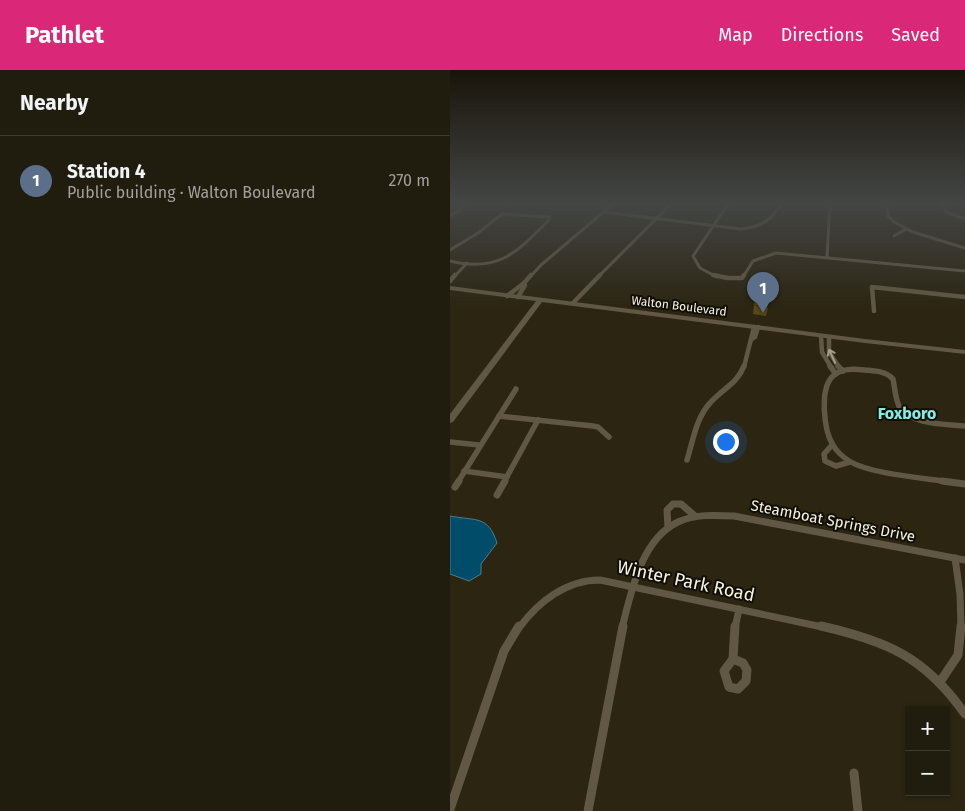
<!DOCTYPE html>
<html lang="en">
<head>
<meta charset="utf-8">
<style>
	:root { --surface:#201c0e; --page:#282517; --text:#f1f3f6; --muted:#a2a19e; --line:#3d3a2e; --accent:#db2777 }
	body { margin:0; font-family:"Fira Sans",sans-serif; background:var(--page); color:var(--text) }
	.controls { position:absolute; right:15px; bottom:15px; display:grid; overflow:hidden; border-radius:0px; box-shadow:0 1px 4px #0004 }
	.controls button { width:45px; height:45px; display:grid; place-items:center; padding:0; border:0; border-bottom:1px solid var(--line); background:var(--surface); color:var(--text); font:25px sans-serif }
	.you { position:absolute; left:275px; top:371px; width:18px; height:18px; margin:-12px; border:4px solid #fff; border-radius:50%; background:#1a73e8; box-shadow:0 0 0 8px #1a73e833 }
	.badge { display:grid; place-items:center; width:32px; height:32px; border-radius:50%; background:var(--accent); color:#fff; font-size:16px; font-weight:700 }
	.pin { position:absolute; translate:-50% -41px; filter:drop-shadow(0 1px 2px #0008) }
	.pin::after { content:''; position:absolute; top:26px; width:18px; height:15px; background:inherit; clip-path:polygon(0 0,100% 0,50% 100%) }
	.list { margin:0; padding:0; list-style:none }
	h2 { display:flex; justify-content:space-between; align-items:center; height:65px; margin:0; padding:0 20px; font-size:21px }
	h2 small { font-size:16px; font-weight:400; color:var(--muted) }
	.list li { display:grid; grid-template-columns:32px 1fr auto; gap:15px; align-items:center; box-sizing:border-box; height:90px; padding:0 20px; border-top:1px solid var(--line) }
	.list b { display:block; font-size:19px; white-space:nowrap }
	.list p { margin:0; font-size:16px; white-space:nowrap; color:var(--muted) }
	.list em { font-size:16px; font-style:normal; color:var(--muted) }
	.map { position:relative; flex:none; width:515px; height:741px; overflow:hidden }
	header { display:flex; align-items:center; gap:30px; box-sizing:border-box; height:70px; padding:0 25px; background:var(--accent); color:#fff }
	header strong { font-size:24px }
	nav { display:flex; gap:28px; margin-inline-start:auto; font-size:18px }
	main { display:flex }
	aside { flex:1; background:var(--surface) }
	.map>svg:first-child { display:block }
	.water { fill:#014d69; stroke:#4a7e8e }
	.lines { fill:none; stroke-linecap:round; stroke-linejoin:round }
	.street-far4 { stroke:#605844; stroke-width:3 }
	.street-far3 { stroke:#605844; stroke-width:4.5 }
	.street-far2 { stroke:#605844; stroke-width:5.5 }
	.street-far1 { stroke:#605844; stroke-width:7 }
	.street { stroke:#605844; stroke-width:9 }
	.secondary { fill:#605844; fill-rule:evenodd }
	.wall { fill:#594917 }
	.building { fill:#68551b; stroke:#493c13 }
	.oneway { stroke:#a49d8d }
	.labels { text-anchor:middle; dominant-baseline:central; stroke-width:4; stroke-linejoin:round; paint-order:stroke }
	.far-street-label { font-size:12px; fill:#f6f2e6; stroke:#110e06 }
	.street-label { font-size:15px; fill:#f6f2e6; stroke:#110e06 }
	.neighbourhood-label { font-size:16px; font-weight:bold; fill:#82ede7; stroke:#110e06 }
	.near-street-label { font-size:18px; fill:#f6f2e6; stroke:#110e06 }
</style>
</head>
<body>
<header>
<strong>Pathlet</strong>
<nav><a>Map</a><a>Directions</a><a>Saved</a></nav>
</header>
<main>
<aside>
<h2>Nearby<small></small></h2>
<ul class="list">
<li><span class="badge" style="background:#5c6f8a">1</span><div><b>Station 4</b><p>Public building · Walton Boulevard</p></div><em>270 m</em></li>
</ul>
</aside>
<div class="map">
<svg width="515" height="741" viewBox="0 0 515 741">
	<rect width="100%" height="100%" fill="#2b2512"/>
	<!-- water -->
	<path class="water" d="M0 446C26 451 38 445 47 473L31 494V504L19 511 0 504Z"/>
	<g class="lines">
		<!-- street-far4 -->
		<g class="street-far4">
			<polyline points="437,134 438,146 444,152 463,162 515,178"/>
			<polyline points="492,134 496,142 515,149"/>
			<path d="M154 142 291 159C311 157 321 151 331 134"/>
			<polyline points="0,146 19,134"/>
			<polyline points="444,166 456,159"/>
			<path d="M0 180 28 163 52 144 99 147V150C67 182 49 203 0 191"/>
			<polyline points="377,187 380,134"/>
			<polyline points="4,207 17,193"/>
			<polyline points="80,207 91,195 163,134"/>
			<polyline points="148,207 221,134"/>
			<polyline points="267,207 250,198 243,186 278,134"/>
			<polyline points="293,207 303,191 326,183 515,201"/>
		</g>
		<!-- street-far3 -->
		<g class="street-far3">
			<polyline points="263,205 278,208 292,208 294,205"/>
			<polyline points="0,211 5,205"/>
			<polyline points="74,213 81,205"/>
			<polyline points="57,226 74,213 75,215 68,227"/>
			<polyline points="123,233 150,205"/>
			<polyline points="424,241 422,217 515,227"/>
			<polyline points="371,266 372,282 381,297"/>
			<polyline points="379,267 379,282 389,297"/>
			<polyline points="302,269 305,267 308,257"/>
			<polyline points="294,297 304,257"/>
		</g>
		<!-- street-far2 -->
		<g class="street-far2">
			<polyline points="380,296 386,304"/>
			<polyline points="388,296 393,301"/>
			<polyline points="49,346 143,356 148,357 159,367"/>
			<polyline points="0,372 29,375"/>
			<polyline points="382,375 374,384 375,391 386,396 400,392"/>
			<path d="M237 390C243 371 246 348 260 333 272 319 287 314 294 296"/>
			<polyline points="14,401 57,407"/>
			<polyline points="8,412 66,319"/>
			<polyline points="54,412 88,350"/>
			<path d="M499 412C474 408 420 404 399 391 393 387 387 382 383 375 374 361 369 319 383 306 391 298 404 299 415 300 425 301 436 301 443 309 445 318 445 328 449 336 460 355 496 354 515 356"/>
		</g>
		<!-- street-far1 -->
		<g class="street-far1">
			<polyline points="492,411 515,414"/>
			<polyline points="5,417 9,411"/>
			<polyline points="47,425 55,411"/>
			<polyline points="218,458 217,440 223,434 231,434 245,446"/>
			<polyline points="505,488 510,524 511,558"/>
			<path d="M69 558C88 532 116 510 150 510L377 558"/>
			<path d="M172 558C181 523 191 469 228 452 245 444 265 445 284 446L515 490"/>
			<polyline points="285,558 289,539"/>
		</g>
		<!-- street -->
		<g class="street">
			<path d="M371 556C437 571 475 587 515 644"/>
			<polygon points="283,589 293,593 297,600 296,611 288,619 279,617 274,601"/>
			<polyline points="283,589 285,556"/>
			<polyline points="490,612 508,585 511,556"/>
			<polyline points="404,703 408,741"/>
			<polyline points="0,739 54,581 69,556"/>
			<polyline points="138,741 173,556"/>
		</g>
		<!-- secondary -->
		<polygon class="secondary" points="0,216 415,269 515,280 515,284 415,273 92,232 3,352 0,353 0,344 86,231 0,220"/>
	</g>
	<!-- wall -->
	<polygon class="wall" points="304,235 318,238 316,246 303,244"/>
	<!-- building -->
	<polygon class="building" points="305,228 319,229 317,237 304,235"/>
	<!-- one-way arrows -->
	<defs><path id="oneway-shaft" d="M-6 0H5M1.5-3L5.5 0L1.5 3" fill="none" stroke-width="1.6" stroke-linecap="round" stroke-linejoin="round" transform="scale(1.25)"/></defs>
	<use class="oneway" href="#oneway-shaft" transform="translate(382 286) rotate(-114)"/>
	<!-- sky -->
	<linearGradient id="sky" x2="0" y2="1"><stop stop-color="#18140a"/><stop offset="0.56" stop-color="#444644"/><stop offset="1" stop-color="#444644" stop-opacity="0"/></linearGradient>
	<rect width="515" height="238" fill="url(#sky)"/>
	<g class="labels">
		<!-- far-street labels -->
		<g class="far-street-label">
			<text transform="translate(229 236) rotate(7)">Walton Boulevard</text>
		</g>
		<!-- street labels -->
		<g class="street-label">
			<text transform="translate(383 451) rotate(11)">Steamboat Springs Drive</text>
		</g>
		<!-- neighbourhood labels -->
		<g class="neighbourhood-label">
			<text x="457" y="343">Foxboro</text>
		</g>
		<!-- near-street labels -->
		<g class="near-street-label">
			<text transform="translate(236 511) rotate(12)">Winter Park Road</text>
		</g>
	</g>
</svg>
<div class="controls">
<button>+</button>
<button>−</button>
</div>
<div class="you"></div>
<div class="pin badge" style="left:313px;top:243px;background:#5c6f8a">1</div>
</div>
</main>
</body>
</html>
